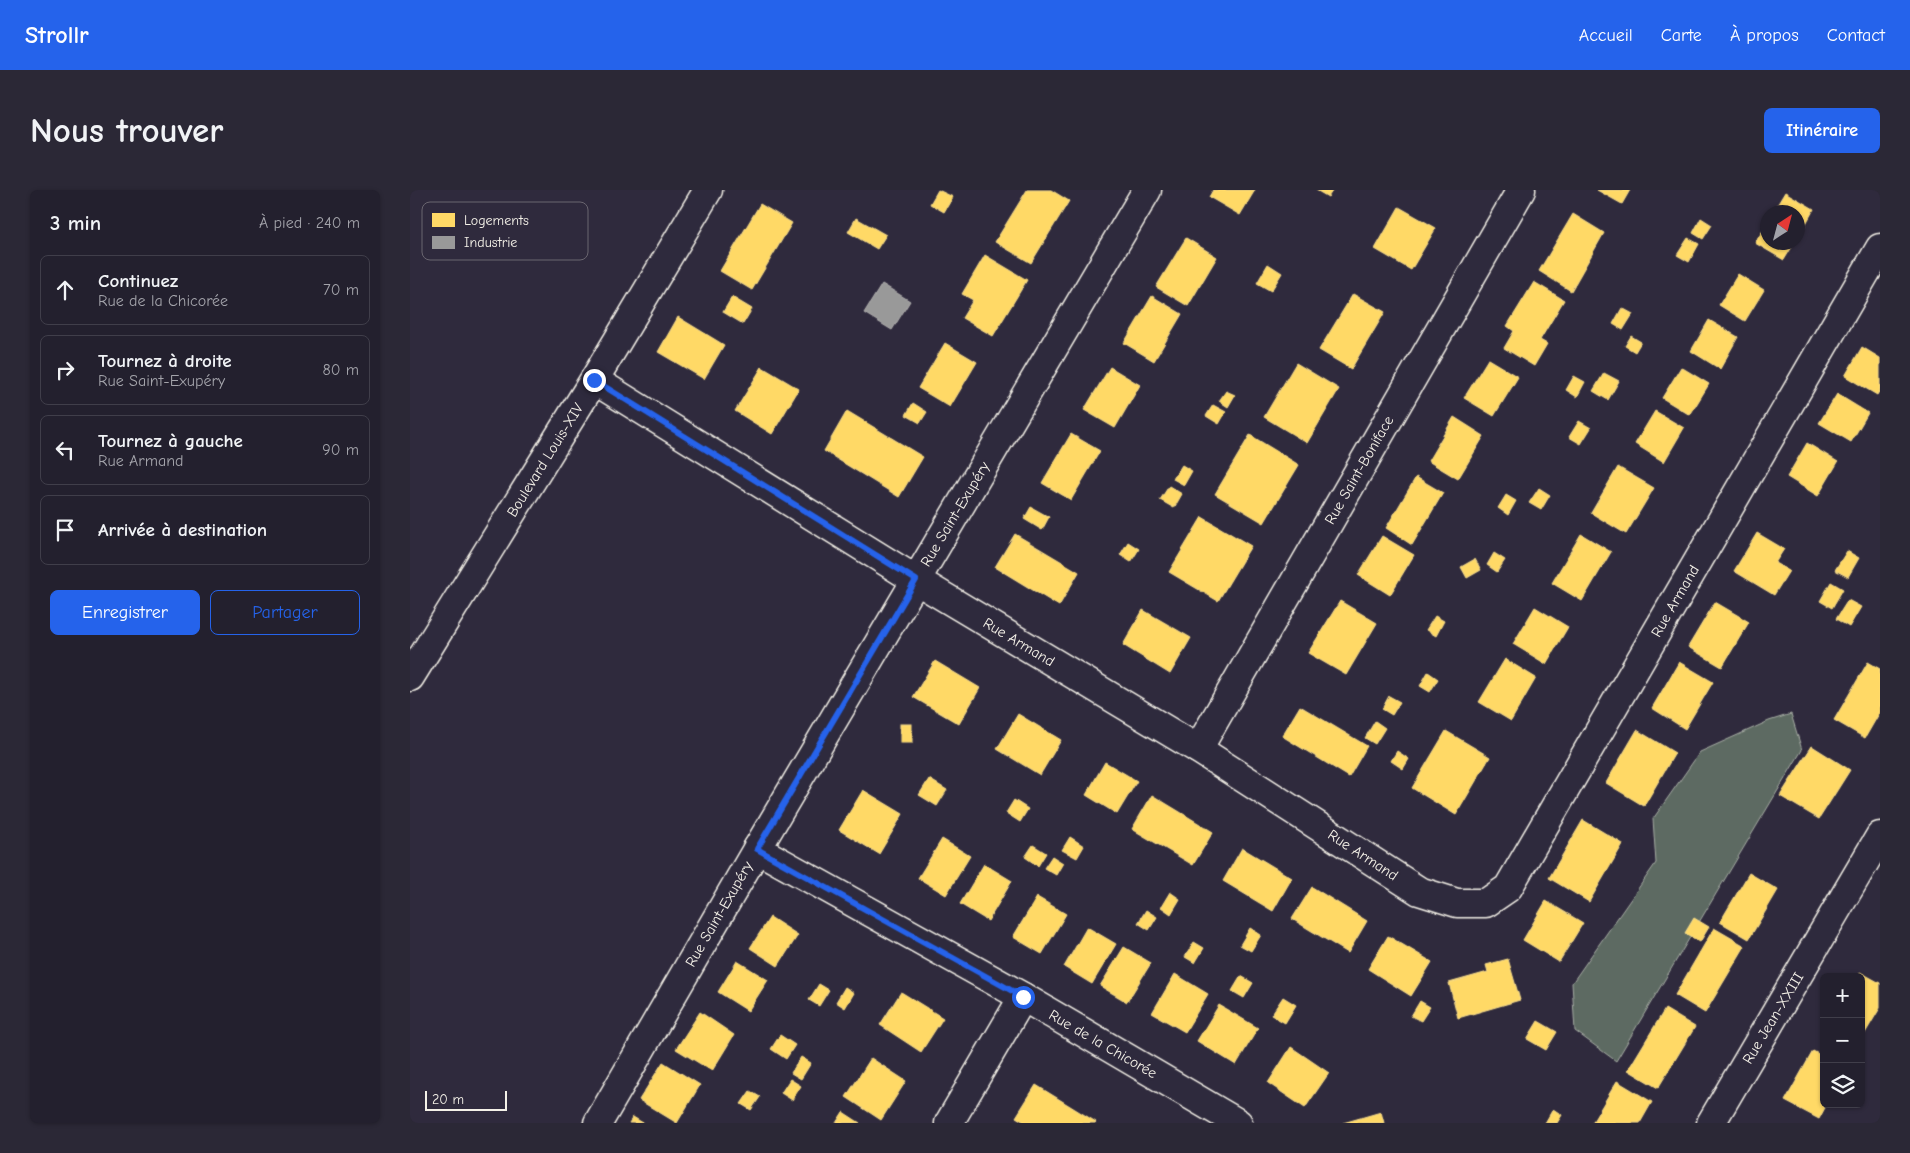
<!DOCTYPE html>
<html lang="fr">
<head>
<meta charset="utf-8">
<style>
	:root { --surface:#23202e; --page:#2b2836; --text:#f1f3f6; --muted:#a3a3aa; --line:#403e4a; --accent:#2563eb }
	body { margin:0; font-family:"Comic Neue",sans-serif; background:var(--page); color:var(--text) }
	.controls { position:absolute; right:15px; bottom:15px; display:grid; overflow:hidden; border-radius:8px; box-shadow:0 1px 4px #0004 }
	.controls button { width:45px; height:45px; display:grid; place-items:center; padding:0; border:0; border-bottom:1px solid var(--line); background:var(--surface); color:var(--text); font:25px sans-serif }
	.compass { position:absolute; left:1350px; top:15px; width:45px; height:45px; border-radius:50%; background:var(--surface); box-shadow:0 1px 4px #0004; rotate:36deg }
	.scale { position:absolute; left:15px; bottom:12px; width:82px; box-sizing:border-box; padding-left:5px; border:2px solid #f4f1e8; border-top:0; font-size:14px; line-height:18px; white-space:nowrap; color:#f4f1e8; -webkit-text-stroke:4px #2f2a3d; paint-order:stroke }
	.stop { position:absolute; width:15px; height:15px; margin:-11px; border:4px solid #2563eb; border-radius:50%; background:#fff }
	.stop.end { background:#2563eb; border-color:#fff; box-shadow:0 1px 5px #0008 }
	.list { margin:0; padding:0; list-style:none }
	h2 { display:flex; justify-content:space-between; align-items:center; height:65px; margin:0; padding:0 20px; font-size:21px }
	h2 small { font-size:16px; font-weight:400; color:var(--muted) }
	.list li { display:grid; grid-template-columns:32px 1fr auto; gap:15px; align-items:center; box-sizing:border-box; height:70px; margin:0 10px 10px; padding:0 10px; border:1px solid var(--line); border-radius:8px }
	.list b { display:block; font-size:19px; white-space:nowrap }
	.list p { margin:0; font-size:16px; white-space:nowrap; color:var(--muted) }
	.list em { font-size:16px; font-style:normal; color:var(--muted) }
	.actions { display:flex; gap:10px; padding:15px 20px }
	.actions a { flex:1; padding:11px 0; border:1px solid var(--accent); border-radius:8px; text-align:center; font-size:18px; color:var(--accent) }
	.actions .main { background:var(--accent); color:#fff }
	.icon { flex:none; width:28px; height:28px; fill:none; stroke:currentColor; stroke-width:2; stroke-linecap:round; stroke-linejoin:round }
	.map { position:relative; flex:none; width:1470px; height:933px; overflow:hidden; border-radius:8px }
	header { display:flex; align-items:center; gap:30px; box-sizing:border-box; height:70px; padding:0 25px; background:var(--accent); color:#fff }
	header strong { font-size:24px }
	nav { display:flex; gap:28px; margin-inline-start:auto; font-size:18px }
	.intro { display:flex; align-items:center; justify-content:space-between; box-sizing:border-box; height:120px; padding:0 30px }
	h1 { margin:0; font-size:35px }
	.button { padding:12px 22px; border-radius:8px; background:var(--accent); color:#fff; font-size:18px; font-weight:700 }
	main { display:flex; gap:30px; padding:0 30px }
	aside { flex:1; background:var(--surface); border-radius:8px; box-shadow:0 1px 4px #0004 }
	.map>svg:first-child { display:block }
	.green { fill:#5d6b62; stroke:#a8aea5 }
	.homes { fill:#ffd966; stroke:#fce08d }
	.industry { fill:#999; stroke:#b4b3b1 }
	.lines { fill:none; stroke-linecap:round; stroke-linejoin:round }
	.street-casing { stroke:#f4f1e8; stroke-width:31 }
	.secondary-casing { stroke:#f4f1e8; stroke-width:31 }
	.street { stroke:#2f2a3d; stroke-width:28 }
	.secondary { stroke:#2f2a3d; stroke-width:28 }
	.route { stroke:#2563eb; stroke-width:6 }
	.labels { text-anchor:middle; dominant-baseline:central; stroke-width:5; stroke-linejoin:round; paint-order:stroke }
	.street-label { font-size:15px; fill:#f4f1e8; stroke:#2f2a3d }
	.key { fill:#2f2a3d; stroke:#6a6670; stroke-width:1 }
	.key-label { font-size:14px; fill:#f4f1e8 }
</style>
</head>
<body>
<header>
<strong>Strollr</strong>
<nav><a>Accueil</a><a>Carte</a><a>À propos</a><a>Contact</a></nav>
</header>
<div class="intro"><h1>Nous trouver</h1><a class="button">Itinéraire</a></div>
<main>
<aside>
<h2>3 min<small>À pied · 240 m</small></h2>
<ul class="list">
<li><svg class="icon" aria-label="ahead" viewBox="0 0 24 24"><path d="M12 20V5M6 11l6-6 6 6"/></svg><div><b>Continuez</b><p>Rue de la Chicorée</p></div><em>70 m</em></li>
<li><svg class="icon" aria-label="right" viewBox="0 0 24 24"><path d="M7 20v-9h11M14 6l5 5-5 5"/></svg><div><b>Tournez à droite</b><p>Rue Saint-Exupéry</p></div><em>80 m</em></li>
<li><svg class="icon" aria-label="left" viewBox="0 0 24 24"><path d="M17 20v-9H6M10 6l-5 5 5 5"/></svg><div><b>Tournez à gauche</b><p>Rue Armand</p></div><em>90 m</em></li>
<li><svg class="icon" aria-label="arrive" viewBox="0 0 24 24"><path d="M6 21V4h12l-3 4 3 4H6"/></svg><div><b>Arrivée à destination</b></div></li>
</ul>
<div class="actions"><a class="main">Enregistrer</a><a>Partager</a></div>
</aside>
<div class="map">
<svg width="1470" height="933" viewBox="0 0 1470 933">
	<rect width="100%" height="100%" fill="#2f2a3d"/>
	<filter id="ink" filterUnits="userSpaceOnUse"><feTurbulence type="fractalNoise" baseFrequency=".02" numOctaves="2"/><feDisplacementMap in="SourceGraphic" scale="10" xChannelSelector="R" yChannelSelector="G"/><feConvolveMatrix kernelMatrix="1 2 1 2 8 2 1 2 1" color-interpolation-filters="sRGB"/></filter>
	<g filter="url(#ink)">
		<!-- green -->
		<polygon class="green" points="1381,524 1392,560 1206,871 1165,841 1162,793 1246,673 1243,629 1290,562 1359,531"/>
		<!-- homes -->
		<g class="homes">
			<polygon points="528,0 543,7 534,22 520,14"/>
			<polygon points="617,0 641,0 659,11 621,73 585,52"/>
			<polygon points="803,0 845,0 830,25 799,7"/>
			<polygon points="906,0 923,0 918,7"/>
			<polygon points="1187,0 1220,0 1212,14"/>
			<polygon points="1375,2 1404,19 1388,48 1388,22 1363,22"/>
			<polygon points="350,14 382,33 342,100 310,81"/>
			<polygon points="989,17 1026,38 1001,80 965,59"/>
			<polygon points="1163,24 1194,43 1161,101 1129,81"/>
			<polygon points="446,28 476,45 467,59 438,42"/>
			<polygon points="1291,28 1302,35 1293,49 1283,43"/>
			<polygon points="1358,32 1358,52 1385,52 1374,70 1345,53"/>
			<polygon points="776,48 807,67 778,116 746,97"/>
			<polygon points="1278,48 1289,54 1279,72 1267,65"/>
			<polygon points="575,65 617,90 583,146 552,128 563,110 552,104"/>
			<polygon points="858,74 872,83 861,101 847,93"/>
			<polygon points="1328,84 1354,100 1335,131 1309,115"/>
			<polygon points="1124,92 1154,110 1130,150 1137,154 1124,176 1094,158 1104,141 1097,136"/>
			<polygon points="943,104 975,122 941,179 909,160"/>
			<polygon points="742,106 772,124 744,171 714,153"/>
			<polygon points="322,107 342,119 333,134 313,122"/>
			<polygon points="1212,118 1223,124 1213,140 1203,134"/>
			<polygon points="268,127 314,155 294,189 248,162"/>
			<polygon points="1299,130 1328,147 1310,179 1281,161"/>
			<polygon points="1221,146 1231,152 1225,162 1215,156"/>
			<polygon points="535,153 567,172 540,217 508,198"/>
			<polygon points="1452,157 1470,168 1470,200 1467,205 1435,186"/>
			<polygon points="1078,169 1108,187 1084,226 1054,208"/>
			<polygon points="886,173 929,199 897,253 854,227"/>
			<polygon points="352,177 389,199 362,244 325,221"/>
			<polygon points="700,177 730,195 705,238 674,220"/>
			<polygon points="1271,177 1299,194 1280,225 1252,208"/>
			<polygon points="1194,183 1209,191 1198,210 1183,201"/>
			<polygon points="1164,186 1175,192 1167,207 1156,200"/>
			<polygon points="816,201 825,205 818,217 809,211"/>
			<polygon points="1427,204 1458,223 1441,252 1409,233"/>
			<polygon points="503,213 517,222 510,233 496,225"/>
			<polygon points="803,215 816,222 809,234 796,226"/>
			<polygon points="437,221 513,267 489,307 414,261"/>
			<polygon points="1245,221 1274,238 1254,272 1225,254"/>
			<polygon points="1044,227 1074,246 1048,289 1018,271"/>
			<polygon points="1169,231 1181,238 1171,254 1159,247"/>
			<polygon points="661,244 690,261 661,310 632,293"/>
			<polygon points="840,245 889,275 854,333 805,304"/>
			<polygon points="1397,253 1428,272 1408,306 1377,287"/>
			<polygon points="772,275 782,281 774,295 763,289"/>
			<polygon points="1208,277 1244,298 1216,344 1181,323"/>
			<polygon points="1006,287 1033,303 1002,355 976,338"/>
			<polygon points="759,296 772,304 764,318 750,310"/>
			<polygon points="1129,298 1140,305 1131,320 1119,313"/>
			<polygon points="1096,305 1106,311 1098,325 1088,318"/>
			<polygon points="621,317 639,327 632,340 614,329"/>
			<polygon points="792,327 841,356 808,411 759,382"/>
			<polygon points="1347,343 1374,359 1365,373 1379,381 1364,405 1324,381"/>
			<polygon points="605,344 669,382 649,416 585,377"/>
			<polygon points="1171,344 1201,362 1172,411 1142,393"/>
			<polygon points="972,346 1004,365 980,405 948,385"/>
			<polygon points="718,352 729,359 721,372 710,365"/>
			<polygon points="1437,361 1449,368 1438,387 1425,380"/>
			<polygon points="1084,363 1095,370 1087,382 1077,375"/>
			<polygon points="1065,369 1071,380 1057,388 1051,377"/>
			<polygon points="1421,392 1433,399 1422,418 1410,411"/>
			<polygon points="1438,410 1451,417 1439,437 1426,429"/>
			<polygon points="930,411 967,433 936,485 898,463"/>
			<polygon points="1305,412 1339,432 1312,477 1278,457"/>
			<polygon points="1125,417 1158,437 1136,474 1103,454"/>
			<polygon points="733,420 781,448 760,484 713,455"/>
			<polygon points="1025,426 1034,431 1026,446 1016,440"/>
			<polygon points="1095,469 1126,488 1101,531 1069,512"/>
			<polygon points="525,471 570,498 549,534 503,507"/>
			<polygon points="1269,472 1303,492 1275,539 1242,518"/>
			<polygon points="1458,472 1470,479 1470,522 1455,548 1424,530"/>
			<polygon points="1018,482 1028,489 1020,502 1010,496"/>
			<polygon points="979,506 990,512 982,525 972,519"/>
			<polygon points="890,516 957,556 939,587 872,546"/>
			<polygon points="608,524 651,550 630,585 587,559"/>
			<polygon points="965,531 975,538 965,554 955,548"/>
			<rect x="490" y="534" width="12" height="19"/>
			<polygon points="1227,540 1265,563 1234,616 1196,593"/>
			<polygon points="1036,541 1080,567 1046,625 1002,598"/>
			<polygon points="1402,556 1440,580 1409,629 1370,606"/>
			<polygon points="987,561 999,569 993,579 981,571"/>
			<polygon points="695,572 727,591 707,624 676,605"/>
			<polygon points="519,589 537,600 527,616 509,605"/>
			<polygon points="453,600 493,624 469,664 429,640"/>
			<polygon points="742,605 803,642 783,675 722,639"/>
			<polygon points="604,610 618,619 610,632 596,623"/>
			<polygon points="1173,630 1213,654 1179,712 1139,688"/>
			<polygon points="660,647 674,656 667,668 652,660"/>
			<polygon points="532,649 560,666 536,705 508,688"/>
			<polygon points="623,655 636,663 628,676 615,667"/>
			<polygon points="832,658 882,688 863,721 813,691"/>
			<polygon points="642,666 653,673 646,685 634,678"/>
			<polygon points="574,674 602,691 578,731 550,714"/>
			<polygon points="1339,683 1368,700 1339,749 1310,732"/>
			<polygon points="902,697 957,731 938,763 882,729"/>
			<polygon points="760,702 770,709 761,724 751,717"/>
			<polygon points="627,707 656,724 632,764 603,747"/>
			<polygon points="1136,711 1173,733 1149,772 1113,750"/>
			<polygon points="736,720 747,727 739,740 728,733"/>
			<polygon points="360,727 388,745 368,776 340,758"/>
			<polygon points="1284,728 1299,737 1290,752 1275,743"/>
			<polygon points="677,737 706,754 682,794 654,777"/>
			<polygon points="840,738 851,745 841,761 830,755"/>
			<polygon points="1304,738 1335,756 1295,823 1265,805"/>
			<polygon points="978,746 1022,772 1001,806 958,779"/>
			<polygon points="784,752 794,758 785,773 775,767"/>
			<polygon points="714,757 741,773 717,812 690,796"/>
			<polygon points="1098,769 1110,810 1048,828 1039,793 1078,782 1076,775"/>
			<polygon points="327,771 358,790 338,821 308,802"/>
			<polygon points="1450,782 1470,793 1470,818 1451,850 1451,787 1448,787"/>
			<polygon points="765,784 798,804 775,842 742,823"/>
			<polygon points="831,786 843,793 834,808 822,801"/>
			<polygon points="409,794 419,800 409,816 399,810"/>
			<polygon points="435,797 444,803 435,818 426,812"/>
			<polygon points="491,802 533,828 511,862 470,835"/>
			<polygon points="873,807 886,815 875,833 861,825"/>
			<polygon points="1010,811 1020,817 1011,831 1001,826"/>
			<polygon points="809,815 848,838 826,875 787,851"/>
			<polygon points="1255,819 1285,837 1248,898 1218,880"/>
			<polygon points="290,822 324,845 302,881 266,859"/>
			<polygon points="1128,831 1147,842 1136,860 1117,849"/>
			<polygon points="370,845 385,855 376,869 361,859"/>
			<polygon points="881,857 919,883 895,918 858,893"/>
			<polygon points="1403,861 1414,867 1414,914 1417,914 1409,929 1375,911"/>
			<polygon points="391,867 401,873 391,889 381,883"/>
			<polygon points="461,868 496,891 471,930 436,907"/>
			<polygon points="253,872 290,895 267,933 229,910"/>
			<polygon points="380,889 391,896 382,910 371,903"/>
			<polygon points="1207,891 1242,912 1230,933 1182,933"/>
			<polygon points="626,895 686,932 685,933 616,933 606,927"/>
			<polygon points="340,901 350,907 341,920 331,914"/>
			<polygon points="1143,919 1152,925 1147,933 1135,933"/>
			<polygon points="433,922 450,933 426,933"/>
			<polygon points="971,922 974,933 933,933"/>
			<polygon points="223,927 233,933 219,933"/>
		</g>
		<!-- industry -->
		<polygon class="industry" points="472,94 500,111 482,140 454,123"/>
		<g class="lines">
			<!-- street casing -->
			<g class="street-casing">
				<g id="street">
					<polyline points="184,190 506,390 788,559 1009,701 1047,713 1076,713 1098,698 1470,58"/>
					<polyline points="788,559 1111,0"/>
					<polyline points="347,659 613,807 828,933"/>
					<polyline points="188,933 347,659 737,0"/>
					<polyline points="539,933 613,807"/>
					<polyline points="1301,933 1470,646"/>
				</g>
			</g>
			<!-- secondary casing -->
			<g class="secondary-casing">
				<polyline id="secondary" points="0,487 184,190 298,0"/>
			</g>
			<!-- street -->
			<use href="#street" class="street"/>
			<!-- secondary -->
			<use href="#secondary" class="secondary"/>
		</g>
	</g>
	<g class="lines" filter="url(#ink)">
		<!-- route -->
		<polyline class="route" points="184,190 506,390 347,659 613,807"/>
	</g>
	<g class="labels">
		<!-- street labels -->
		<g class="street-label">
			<text transform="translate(135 270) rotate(-58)">Boulevard Louis-XIV</text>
			<text transform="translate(949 280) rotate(-60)">Rue Saint-Boniface</text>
			<text transform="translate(545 324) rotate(-59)">Rue Saint-Exupéry</text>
			<text transform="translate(1265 411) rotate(-60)">Rue Armand</text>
			<text transform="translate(609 452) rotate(31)">Rue Armand</text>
			<text transform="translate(953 665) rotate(33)">Rue Armand</text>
			<text transform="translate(309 724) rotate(-60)">Rue Saint-Exupéry</text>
			<text transform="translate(1363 828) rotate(-59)">Rue Jean-XXIII</text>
			<text transform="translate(693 854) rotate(30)">Rue de la Chicorée</text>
		</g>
	</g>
	<!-- legend -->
	<rect x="12" y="12" width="166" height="58" rx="8" class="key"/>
	<rect x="22" y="23" width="23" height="14" fill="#ffd966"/>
	<rect x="22" y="46" width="23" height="13" fill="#999"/>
	<g class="key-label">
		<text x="54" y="35">Logements</text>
		<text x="54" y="57">Industrie</text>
	</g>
</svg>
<div class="controls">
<button>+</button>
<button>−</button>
<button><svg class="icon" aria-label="layers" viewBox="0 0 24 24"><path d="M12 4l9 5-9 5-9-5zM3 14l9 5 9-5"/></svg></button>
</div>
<svg class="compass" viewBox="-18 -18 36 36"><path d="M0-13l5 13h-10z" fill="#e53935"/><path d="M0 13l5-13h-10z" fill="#a3a3aa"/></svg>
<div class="scale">20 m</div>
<div class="stop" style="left:613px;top:807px"></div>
<div class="stop end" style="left:184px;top:190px"></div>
</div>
</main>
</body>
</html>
